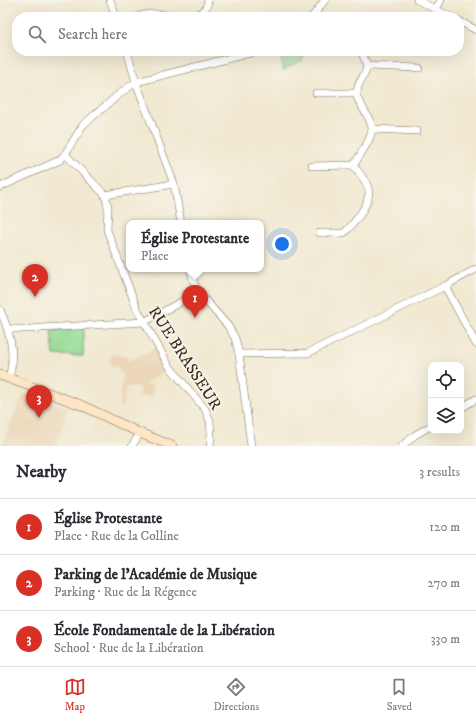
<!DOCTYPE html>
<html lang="en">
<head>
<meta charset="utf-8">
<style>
	:root { --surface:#fff; --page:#f2f2f3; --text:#2b2b33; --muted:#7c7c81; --line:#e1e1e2; --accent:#d93025 }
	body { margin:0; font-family:"IM FELL DW Pica",serif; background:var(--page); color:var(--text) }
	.controls { position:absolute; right:12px; bottom:12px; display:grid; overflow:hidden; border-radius:8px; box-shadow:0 4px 16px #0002 }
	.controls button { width:36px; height:36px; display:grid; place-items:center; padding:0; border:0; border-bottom:1px solid var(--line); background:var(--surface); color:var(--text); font:20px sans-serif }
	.you { position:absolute; left:282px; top:244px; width:14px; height:14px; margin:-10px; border:3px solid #fff; border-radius:50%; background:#1a73e8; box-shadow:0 0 0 6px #1a73e833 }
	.badge { display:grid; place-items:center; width:26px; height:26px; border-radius:50%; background:var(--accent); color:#fff; font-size:13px; font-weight:700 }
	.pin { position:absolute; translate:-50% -33px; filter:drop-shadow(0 1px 2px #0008) }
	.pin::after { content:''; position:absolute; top:21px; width:14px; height:12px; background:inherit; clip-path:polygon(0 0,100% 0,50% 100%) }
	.popup { position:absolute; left:126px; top:220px; width:138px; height:52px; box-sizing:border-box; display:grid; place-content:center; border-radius:8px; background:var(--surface); filter:drop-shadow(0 1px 3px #0005); font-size:13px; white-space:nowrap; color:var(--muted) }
	.popup b { font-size:15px; color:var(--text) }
	.popup::after { content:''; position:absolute; left:50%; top:100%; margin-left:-8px; border:8px solid transparent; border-top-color:var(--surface) }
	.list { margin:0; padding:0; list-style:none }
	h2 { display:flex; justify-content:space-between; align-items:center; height:52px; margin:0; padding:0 16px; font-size:17px }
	h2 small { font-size:13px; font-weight:400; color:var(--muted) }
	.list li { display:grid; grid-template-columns:26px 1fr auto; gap:12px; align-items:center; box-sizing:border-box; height:56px; padding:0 16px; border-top:1px solid var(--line) }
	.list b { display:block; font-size:15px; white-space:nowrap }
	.list p { margin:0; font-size:13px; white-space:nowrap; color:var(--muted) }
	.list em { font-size:13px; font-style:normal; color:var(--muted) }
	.icon { flex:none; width:22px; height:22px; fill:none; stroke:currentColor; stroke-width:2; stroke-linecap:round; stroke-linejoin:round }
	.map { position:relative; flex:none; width:476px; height:446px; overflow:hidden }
	.search { position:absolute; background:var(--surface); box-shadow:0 4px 16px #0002; left:12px; right:12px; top:12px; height:44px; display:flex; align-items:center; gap:10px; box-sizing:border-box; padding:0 14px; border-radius:16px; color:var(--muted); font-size:15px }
	.sheet { height:220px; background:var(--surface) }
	nav { display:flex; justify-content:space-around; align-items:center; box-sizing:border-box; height:56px; border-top:1px solid var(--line); background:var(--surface); font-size:11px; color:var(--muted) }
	nav a { display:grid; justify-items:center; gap:2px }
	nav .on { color:var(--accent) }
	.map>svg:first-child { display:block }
	.built { fill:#ecd7ba }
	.green { fill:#92da94; stroke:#668259 }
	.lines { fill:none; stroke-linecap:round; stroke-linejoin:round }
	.street-casing { stroke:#7b6d5d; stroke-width:8 }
	.secondary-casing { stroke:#7b6d5d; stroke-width:10 }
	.street { stroke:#fff; stroke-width:7 }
	.secondary { stroke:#fee5c5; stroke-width:9 }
	.labels { text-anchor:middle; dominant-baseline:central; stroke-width:4; stroke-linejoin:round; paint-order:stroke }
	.street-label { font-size:16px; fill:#3b2a1e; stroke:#f7f3e8 }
</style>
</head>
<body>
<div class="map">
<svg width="476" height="446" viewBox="0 0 476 446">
	<rect width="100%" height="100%" fill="#f7f3e8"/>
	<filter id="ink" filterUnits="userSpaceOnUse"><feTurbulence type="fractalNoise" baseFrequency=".025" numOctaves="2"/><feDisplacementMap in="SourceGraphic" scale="8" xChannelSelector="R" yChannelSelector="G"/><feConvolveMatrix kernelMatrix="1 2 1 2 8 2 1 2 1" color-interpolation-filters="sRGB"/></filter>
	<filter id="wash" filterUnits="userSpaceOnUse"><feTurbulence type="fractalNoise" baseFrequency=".012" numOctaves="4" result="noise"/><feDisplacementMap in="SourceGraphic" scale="16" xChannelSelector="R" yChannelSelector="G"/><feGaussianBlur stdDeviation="0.9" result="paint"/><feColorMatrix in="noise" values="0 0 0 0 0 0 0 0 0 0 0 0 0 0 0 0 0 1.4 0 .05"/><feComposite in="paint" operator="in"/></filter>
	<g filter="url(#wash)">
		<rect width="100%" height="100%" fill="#f1e9d1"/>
		<!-- built -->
		<g class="built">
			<polygon points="155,348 168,369 145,384 153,385 153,397 139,396 139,387 126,387 123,407 119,406 123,375 115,366 110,366 111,354 127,356 128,361"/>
			<polygon points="24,393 68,408 56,446 2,446 17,407"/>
		</g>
		<!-- green -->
		<g class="green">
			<polygon points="280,51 306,51 302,60 283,70"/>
			<polygon points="84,328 83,356 54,355 51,330"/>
		</g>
	</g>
	<g filter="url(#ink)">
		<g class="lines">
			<!-- street casing -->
			<g class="street-casing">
				<g id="street">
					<polyline points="110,0 116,17"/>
					<polyline points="417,0 451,17"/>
					<polyline points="436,9 441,0"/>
					<path d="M137 17C141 16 145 14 150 14 165 12 206 27 208 0"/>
					<polyline points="312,17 325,0"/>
					<polyline points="459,21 476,30"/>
					<polyline points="127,51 136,82 174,184 181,223"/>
					<polyline points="367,66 419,68"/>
					<polyline points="316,93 357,93"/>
					<polyline points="373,129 417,131"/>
					<polyline points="65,154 105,195"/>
					<polyline points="312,166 353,165"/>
					<polyline points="0,187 60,160 65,154 83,125 123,91 136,82 258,51"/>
					<polyline points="105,195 108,207 107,230 137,309 169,366 205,409 210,421 211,433 210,446"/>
					<polyline points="105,195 174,184"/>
					<path d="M320 233H344C353 225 368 207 369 193 369 184 359 172 353 165 358 160 361 153 365 147 376 128 373 126 363 108 361 104 356 99 357 94 357 73 375 78 361 51"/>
					<polyline points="190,269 197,293 205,300 228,326 235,338 239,354 251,446"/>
					<polyline points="445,286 476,344"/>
					<path d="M0 310C10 332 16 354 9 378"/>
					<polyline points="8,329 31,329 42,328 144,322 197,293"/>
					<polyline points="239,354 308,353 445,286 476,269"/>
					<polyline points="461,408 476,399"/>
					<polyline points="132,446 140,433"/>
					<polyline points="402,446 415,435 431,426"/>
				</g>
			</g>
			<!-- secondary casing -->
			<g class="secondary-casing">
				<polyline id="secondary" points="0,375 81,405 140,433 172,446"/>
			</g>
			<!-- street -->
			<use href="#street" class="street"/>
			<!-- secondary -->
			<use href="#secondary" class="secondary"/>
		</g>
	</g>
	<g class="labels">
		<!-- street labels -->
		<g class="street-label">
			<text transform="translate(185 358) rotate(57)">RUE BRASSEUR</text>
		</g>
	</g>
</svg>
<div class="controls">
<button><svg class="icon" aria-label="locate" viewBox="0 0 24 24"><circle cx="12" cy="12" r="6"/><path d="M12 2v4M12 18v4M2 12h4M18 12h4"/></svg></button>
<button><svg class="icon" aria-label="layers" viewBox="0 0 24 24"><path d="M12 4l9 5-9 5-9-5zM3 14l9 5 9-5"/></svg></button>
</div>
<div class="you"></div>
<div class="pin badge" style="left:195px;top:318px">1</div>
<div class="popup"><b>Église Protestante</b>Place</div>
<div class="pin badge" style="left:35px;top:297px">2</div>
<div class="pin badge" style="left:39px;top:418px">3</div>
<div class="search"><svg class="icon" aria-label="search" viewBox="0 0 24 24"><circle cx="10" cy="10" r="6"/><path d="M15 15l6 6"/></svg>Search here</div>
</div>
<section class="sheet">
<h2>Nearby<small>3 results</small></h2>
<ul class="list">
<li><span class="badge">1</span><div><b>Église Protestante</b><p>Place · Rue de la Colline</p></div><em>120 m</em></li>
<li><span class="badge">2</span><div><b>Parking de l'Académie de Musique</b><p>Parking · Rue de la Régence</p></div><em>270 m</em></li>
<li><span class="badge">3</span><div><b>École Fondamentale de la Libération</b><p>School · Rue de la Libération</p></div><em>330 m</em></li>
</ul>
</section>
<nav>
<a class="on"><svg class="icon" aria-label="map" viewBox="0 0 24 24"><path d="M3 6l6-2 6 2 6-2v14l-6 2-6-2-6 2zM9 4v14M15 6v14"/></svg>Map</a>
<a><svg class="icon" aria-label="directions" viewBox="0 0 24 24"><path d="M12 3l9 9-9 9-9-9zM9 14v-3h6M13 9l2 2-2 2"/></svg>Directions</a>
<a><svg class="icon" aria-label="saved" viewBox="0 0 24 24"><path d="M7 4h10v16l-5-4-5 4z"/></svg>Saved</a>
</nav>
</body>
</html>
